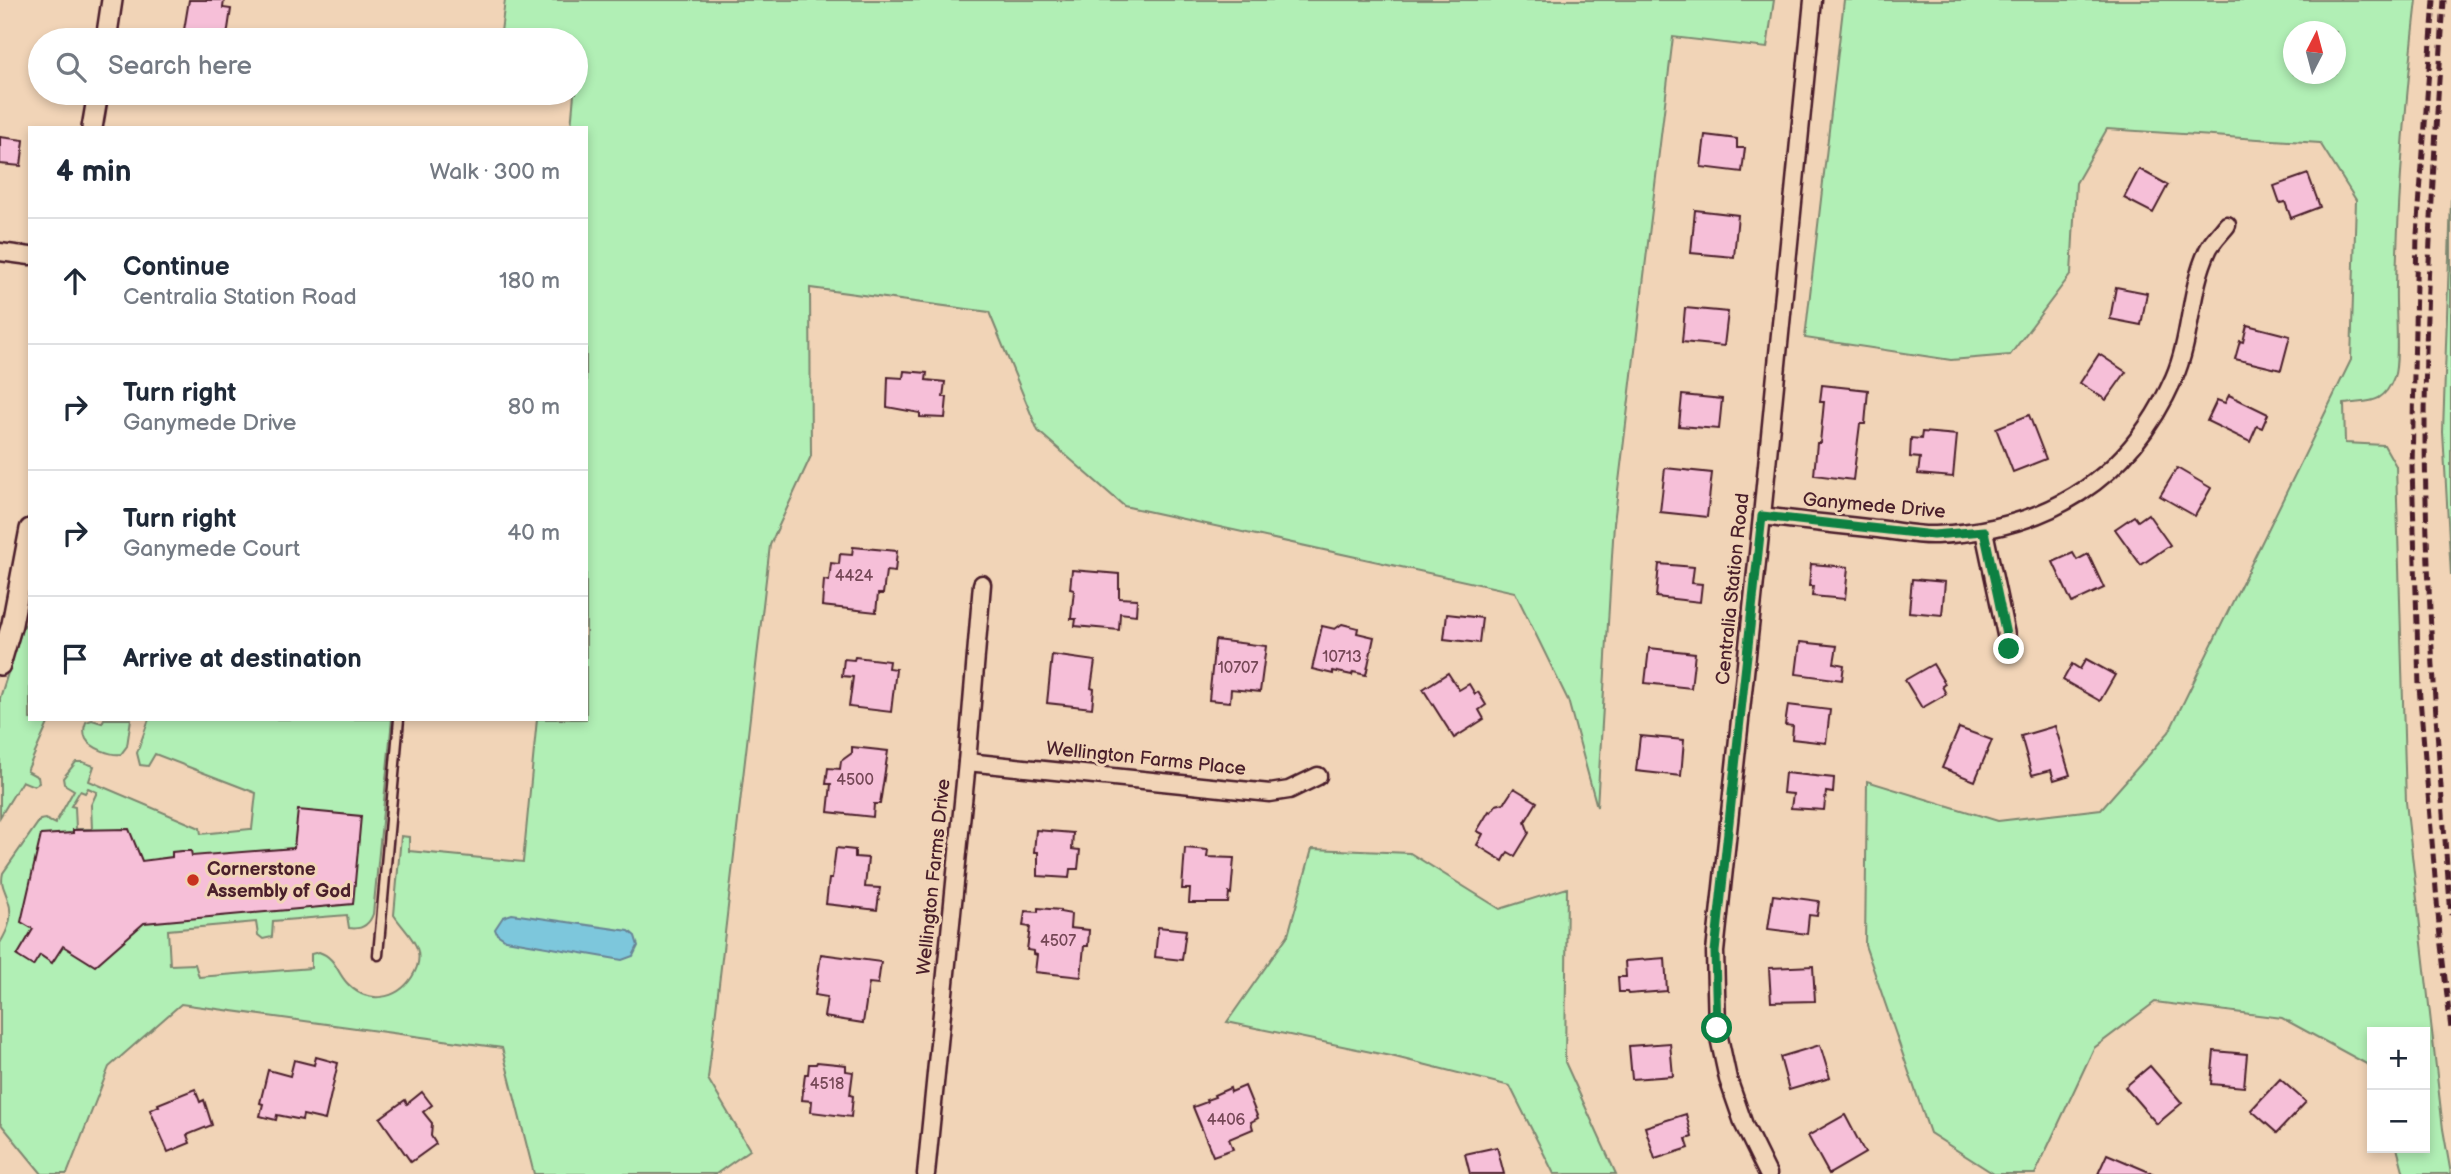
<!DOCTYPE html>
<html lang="en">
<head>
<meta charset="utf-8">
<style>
	:root { --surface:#fff; --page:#f6f6f7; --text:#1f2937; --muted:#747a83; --line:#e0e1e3 }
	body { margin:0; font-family:"Balsamiq Sans",sans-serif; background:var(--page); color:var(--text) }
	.controls { position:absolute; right:21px; bottom:21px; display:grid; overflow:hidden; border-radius:0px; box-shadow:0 4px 10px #0003 }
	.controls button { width:63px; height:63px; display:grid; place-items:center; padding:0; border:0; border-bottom:2px solid var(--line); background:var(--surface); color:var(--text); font:35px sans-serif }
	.compass { position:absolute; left:2283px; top:21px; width:63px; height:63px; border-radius:50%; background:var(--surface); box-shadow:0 4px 10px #0003; rotate:6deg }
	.stop { position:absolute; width:21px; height:21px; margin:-16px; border:5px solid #0b8043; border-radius:50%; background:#fff }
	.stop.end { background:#0b8043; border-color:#fff; box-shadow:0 2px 7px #0008 }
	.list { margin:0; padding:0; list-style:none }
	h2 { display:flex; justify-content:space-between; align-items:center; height:91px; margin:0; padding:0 28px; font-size:30px }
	h2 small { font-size:23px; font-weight:400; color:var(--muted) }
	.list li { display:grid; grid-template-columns:46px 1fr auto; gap:21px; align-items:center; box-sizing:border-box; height:126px; padding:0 28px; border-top:2px solid var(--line) }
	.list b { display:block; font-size:26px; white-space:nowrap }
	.list p { margin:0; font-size:23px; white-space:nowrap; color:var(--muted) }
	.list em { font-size:23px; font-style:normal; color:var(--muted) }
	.icon { flex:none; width:38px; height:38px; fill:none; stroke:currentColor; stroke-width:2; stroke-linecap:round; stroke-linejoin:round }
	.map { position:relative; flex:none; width:2451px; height:1174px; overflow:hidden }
	.search { position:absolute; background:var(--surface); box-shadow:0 4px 10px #0003; left:28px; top:28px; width:560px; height:77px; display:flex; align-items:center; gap:18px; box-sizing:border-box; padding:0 24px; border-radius:38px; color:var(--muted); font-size:26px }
	.panel { position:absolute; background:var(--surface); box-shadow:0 4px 10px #0003; left:28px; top:126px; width:560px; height:595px; border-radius:0px }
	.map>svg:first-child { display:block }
	.green { fill:#b1efb5; stroke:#7e8770; stroke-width:2; fill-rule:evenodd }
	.water { fill:#7dc7dc; stroke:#698495; stroke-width:2 }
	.building { fill:#f6bfd8; stroke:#4a1f2b; stroke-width:2 }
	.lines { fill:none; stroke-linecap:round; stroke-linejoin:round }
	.service-casing { stroke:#4a1f2b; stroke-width:13 }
	.minor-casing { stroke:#4a1f2b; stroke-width:21 }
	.tertiary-casing { stroke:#4a1f2b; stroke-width:24 }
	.service { stroke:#f1d4b7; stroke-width:8 }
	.minor { stroke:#f1d4b7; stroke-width:16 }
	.tertiary { stroke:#f1d4b7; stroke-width:19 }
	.rail { stroke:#4a1f2b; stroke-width:5; stroke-dasharray:10 5; stroke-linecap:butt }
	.route { stroke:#0b8043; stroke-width:9 }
	.poi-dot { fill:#c8321e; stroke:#f1d4b7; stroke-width:2.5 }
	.labels { text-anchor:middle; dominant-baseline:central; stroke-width:6; stroke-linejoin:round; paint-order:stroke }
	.number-label { font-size:16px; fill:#754756 }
	.street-label { font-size:19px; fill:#4a1f2b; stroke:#f1d4b7 }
	.poi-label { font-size:19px; font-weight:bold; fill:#4a1f2b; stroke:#f1d4b7; text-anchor:start }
</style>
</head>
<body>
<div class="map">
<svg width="2451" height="1174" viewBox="0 0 2451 1174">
	<rect width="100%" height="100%" fill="#f1d4b7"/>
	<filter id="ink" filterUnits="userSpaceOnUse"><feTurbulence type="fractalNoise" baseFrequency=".0143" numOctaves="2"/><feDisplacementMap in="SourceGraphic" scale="14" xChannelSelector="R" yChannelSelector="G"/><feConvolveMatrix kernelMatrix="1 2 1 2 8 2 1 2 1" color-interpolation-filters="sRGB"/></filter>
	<g filter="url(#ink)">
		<!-- green -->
		<g class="green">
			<path d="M505 0H1774L1767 48 1673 37 1614 523 1597 807 1568 700 1515 592 1124 506 1038 431 989 312 810 288 811 456 770 545 708 1079 750 1150 716 1174H534L502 1048 181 1004 109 1067 67 1174H42L0 1123V943C8 930 14 916 8 900 5 889 0 885 3 873L40 820 45 819 55 824 74 790 64 784 63 778 76 762H83L94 766 89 781 200 828 201 834 250 829H252L256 793 155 754 148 766 140 765 137 753 149 719H392L373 914C369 925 361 930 349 928L347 915 273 921 272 937 263 939 258 935 256 922 168 930 170 965 195 964 199 977 311 968V954L319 952C336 958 336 971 347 983 367 1005 397 1000 412 977 430 949 407 935 394 915L401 836 409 837V851L523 862 537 719H586V128H571L574 94 568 93H576V40H500ZM88 788 97 792 91 805 92 829H76L75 807 71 806 80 791 85 793Z"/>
			<path d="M1844 0H2417C2406 95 2398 191 2396 287 2395 306 2400 362 2394 377 2383 406 2369 400 2344 404L2345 443 2384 445 2396 466 2406 802 2443 1129 2451 1174H2404L2397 1148H2425V1032H2372V1067L2282 1018 2155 1002 2094 1048 2035 1174H1994L1930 1133 1865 945 1867 781 1998 821 2101 809 2169 732 2351 360 2356 200 2320 143 2107 129 2076 183 2071 274 2010 355 1951 360 1805 338ZM2294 32H2336V74H2294Z"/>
			<polygon points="2451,199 2451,575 2443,432"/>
			<polygon points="30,618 30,719 50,719 27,771 38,777 39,783 34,786 22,781 0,817 0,698 22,629"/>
			<path d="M104 719H131L127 746 121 754C112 756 91 748 86 739 83 733 84 727 86 722L92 720 102 723Z"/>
			<polygon points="1312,849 1410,853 1500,909 1567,888 1565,1062 1616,1174 1554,1174 1510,1086 1395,1057 1227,1022 1288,935"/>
		</g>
		<!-- water -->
		<polygon class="water" points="512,914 629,931 635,936 638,946 633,956 622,960 506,940 497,934 495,929 503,917"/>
		<!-- building -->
		<g class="building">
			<polygon points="189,0 224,0 223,8 231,9 227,36 184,30"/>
			<polygon points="1705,135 1737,139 1737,148 1745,148 1742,172 1701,167"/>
			<polygon points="0,137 24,140 21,166 0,164"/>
			<polygon points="2139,169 2168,185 2153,213 2124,198"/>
			<polygon points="2308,174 2320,207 2291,218 2285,202 2280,203 2274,186"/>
			<polygon points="1695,210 1738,215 1734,257 1691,253"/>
			<polygon points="2116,287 2147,293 2141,325 2110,319"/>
			<polygon points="1685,308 1728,312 1724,346 1682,342"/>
			<polygon points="2247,325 2290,336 2281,370 2235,359 2240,341 2243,342"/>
			<polygon points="2099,354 2126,372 2106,400 2080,383"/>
			<polygon points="904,371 927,373 926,380 945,382 943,397 947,397 945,418 920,417 920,413 887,407 888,377 903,378"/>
			<polygon points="1822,385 1868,390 1865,424 1860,424 1853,480 1814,475 1817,443 1820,443 1824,402 1820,402"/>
			<polygon points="1682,395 1722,399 1719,429 1679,426"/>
			<polygon points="2229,395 2268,414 2262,428 2257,426 2250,442 2207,421 2217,400 2225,403"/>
			<polygon points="2029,415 2046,459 2013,472 1996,428"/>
			<polygon points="1922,432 1957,435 1953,477 1918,474 1920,458 1910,457 1911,438 1921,439"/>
			<polygon points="1665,468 1712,473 1707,517 1660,512"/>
			<polygon points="2177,468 2211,488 2195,516 2160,496"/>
			<polygon points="2148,514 2170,545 2141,565 2115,529 2134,516 2138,521"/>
			<polygon points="853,547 897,551 895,572 886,571 883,594 878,594 876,612 822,606 824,580 829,581 831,563 839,564 840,554 852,555"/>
			<polygon points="2073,553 2077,560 2088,554 2104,588 2072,603 2053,562"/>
			<polygon points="1659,564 1694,567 1692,583 1702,584 1700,602 1656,597"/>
			<polygon points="1811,564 1848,567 1845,599 1812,596 1813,586 1809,586"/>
			<polygon points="1072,570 1119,574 1119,598 1137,599 1136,615 1120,613 1119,630 1075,626 1076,619 1071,619 1074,590 1070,589"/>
			<polygon points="1912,579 1945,582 1942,615 1909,612"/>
			<polygon points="1447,614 1482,618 1479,643 1444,639"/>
			<polygon points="1342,624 1358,628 1357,633 1374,637 1366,675 1353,672 1352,675 1333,671 1333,674 1312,669 1322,626 1335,629"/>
			<polygon points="1215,640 1266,646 1260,692 1231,689 1230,702 1209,700"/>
			<polygon points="1800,642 1837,646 1834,663 1844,665 1842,680 1796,674"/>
			<polygon points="1649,648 1695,653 1691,688 1645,683"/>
			<polygon points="1052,655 1095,661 1091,688 1094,689 1092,708 1047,703"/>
			<polygon points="855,657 889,661 888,668 896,669 891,712 849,707 853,677 842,676 844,659 854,660"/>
			<polygon points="2086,659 2115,675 2100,701 2063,680 2072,664 2080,669"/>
			<polygon points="1933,664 1945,684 1942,686 1946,694 1922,708 1905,680"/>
			<polygon points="1448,673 1459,690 1469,684 1475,694 1478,692 1486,705 1479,710 1484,719 1454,738 1423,689"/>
			<polygon points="1788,705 1830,710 1826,743 1792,739 1793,726 1785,725"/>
			<polygon points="2055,726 2070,775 2054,780 2051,770 2032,775 2021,736"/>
			<polygon points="1959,728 1992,740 1975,781 1942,768"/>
			<polygon points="1640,736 1684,740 1681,776 1636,771"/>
			<polygon points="852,747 888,751 880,804 874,804 873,817 828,812 831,784 826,784 828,768 840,769 841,761 852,753"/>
			<polygon points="1785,773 1834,778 1833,793 1826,792 1824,810 1791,808 1793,794 1783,793"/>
			<polygon points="1514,788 1537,802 1525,822 1529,833 1515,856 1508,852 1503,861 1477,845 1483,834 1477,831 1489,811 1491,812 1496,805 1504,803"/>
			<polygon points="298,810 361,816 353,904 144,923 95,966 63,946 52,963 40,955 33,966 17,956 33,929 21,922 41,835 73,833 73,830 129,829 142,861 172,857 172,852 182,851 191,851 192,856 294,848"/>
			<polygon points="1036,830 1073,833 1072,849 1080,850 1078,869 1070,869 1069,878 1038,876 1038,852 1034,852"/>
			<polygon points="836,848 855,850 855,857 868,858 865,887 880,888 877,910 826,904 829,879 832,879"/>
			<polygon points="1185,848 1208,850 1207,857 1234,858 1231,894 1229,893 1228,903 1189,903 1190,889 1182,889"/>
			<polygon points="1773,895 1819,901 1817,916 1809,915 1807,934 1768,929"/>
			<polygon points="1038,908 1060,910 1060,912 1071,914 1070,928 1089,930 1088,946 1084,946 1081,977 1035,972 1037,955 1034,954 1034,951 1027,950 1030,927 1023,926 1025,911 1038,912"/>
			<polygon points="1158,927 1186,930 1182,960 1155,957"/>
			<polygon points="821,954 881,962 878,984 869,983 863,1023 824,1017 827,997 815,995"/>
			<polygon points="1665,958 1667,991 1628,994 1627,992 1619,992 1618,977 1626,977 1625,961"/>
			<polygon points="1813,966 1815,1001 1771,1002 1769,968"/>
			<polygon points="1670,1043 1673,1076 1632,1079 1629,1046"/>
			<polygon points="1820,1045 1830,1078 1789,1090 1780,1057"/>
			<polygon points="2214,1051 2247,1054 2244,1087 2211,1084"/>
			<polygon points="316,1057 338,1063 325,1120 303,1115 302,1120 277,1115 276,1120 260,1116 263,1104 260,1103 268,1070 290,1076 294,1060 314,1065"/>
			<polygon points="817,1062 846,1065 846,1071 853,1072 850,1095 853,1096 851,1117 811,1112 812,1101 802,1100 805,1074 808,1074 809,1064 816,1064"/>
			<polygon points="2150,1066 2182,1103 2157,1124 2125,1087"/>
			<polygon points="2280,1079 2306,1102 2277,1133 2251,1110"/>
			<polygon points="1245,1086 1258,1118 1251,1122 1253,1129 1229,1139 1233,1149 1213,1156 1193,1107 1207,1102 1206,1100 1215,1097 1214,1095 1230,1088 1231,1092"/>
			<polygon points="195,1089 200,1102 204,1100 212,1125 187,1135 190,1143 168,1152 150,1110 159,1106 158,1104"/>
			<polygon points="422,1092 432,1105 423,1112 432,1123 431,1136 436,1144 411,1162 380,1118 405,1100 407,1104"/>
			<polygon points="1686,1114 1692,1137 1686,1139 1689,1148 1655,1159 1645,1127"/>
			<polygon points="1845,1115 1865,1153 1829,1174 1808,1136"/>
			<polygon points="1497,1147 1504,1174 1470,1174 1465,1154"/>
			<polygon points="2107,1154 2154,1174 2098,1174"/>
		</g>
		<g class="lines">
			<!-- service casing -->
			<g class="service-casing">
				<polyline id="service" points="378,955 399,719"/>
			</g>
			<!-- minor casing -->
			<g class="minor-casing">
				<g id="minor">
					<polyline points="0,252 30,256"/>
					<path d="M1762 516C1801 521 1840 525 1878 529 1897 531 1917 536 1936 535 2046 530 2129 480 2174 378 2192 337 2189 290 2208 250 2212 241 2221 233 2227 225"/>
					<polyline points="1984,531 2009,649"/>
					<polyline points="967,762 1270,793 1289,790 1318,776"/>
					<polyline points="926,1174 967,762 982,584"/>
					<polyline points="1768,1174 1744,1125 1728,1079 1717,1028 1715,952 1762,516 1813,0"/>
				</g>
			</g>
			<!-- tertiary casing -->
			<g class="tertiary-casing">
				<g id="tertiary">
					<polyline points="106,40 112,0"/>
					<polyline points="92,128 98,93"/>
					<polyline points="0,665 12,624 30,529"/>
				</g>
			</g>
			<!-- service -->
			<use href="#service" class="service"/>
			<!-- minor -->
			<use href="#minor" class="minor"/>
			<!-- tertiary -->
			<use href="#tertiary" class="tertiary"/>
			<!-- rail -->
			<g class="rail">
				<polyline points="2434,0 2417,235 2412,468 2419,686 2440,937 2451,1029"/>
				<path d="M2444 0C2435 145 2425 289 2425 434 2426 595 2438 755 2451 915"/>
			</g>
		</g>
	</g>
	<g class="lines" filter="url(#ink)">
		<!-- route -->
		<polyline class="route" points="1717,1028 1715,952 1762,516 1933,535 1984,531 2009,649"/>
	</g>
	<!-- markers -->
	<circle class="poi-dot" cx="193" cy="880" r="7"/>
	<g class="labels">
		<!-- number labels -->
		<g class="number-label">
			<text x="854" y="576">4424</text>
			<text x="1342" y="657">10713</text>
			<text x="1238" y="668">10707</text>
			<text x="855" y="780">4500</text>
			<text x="1058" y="941">4507</text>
			<text x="827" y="1084">4518</text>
			<text x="1226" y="1120">4406</text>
		</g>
		<!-- street labels -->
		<g class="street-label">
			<text transform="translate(1874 506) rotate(5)">Ganymede Drive</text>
			<text transform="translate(1733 589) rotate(-84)">Centralia Station Road</text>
			<text transform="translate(1146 759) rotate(6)">Wellington Farms Place</text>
			<text transform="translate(934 877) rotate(-84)">Wellington Farms Drive</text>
		</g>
		<!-- poi labels -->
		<g class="poi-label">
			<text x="207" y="869">Cornerstone<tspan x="207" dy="22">Assembly of God</tspan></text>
		</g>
	</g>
</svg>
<div class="controls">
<button>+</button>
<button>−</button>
</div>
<svg class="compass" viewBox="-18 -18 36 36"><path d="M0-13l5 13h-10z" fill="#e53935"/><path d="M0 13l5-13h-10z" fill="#747a83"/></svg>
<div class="stop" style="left:1717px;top:1028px"></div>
<div class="stop end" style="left:2009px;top:649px"></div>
<div class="search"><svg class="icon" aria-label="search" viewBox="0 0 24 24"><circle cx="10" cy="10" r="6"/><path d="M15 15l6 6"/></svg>Search here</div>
<section class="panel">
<h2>4 min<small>Walk · 300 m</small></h2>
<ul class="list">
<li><svg class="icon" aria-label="ahead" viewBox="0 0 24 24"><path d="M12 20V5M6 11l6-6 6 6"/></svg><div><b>Continue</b><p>Centralia Station Road</p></div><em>180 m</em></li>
<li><svg class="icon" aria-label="right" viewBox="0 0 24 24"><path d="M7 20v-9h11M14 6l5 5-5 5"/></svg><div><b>Turn right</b><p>Ganymede Drive</p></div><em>80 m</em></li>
<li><svg class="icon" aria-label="right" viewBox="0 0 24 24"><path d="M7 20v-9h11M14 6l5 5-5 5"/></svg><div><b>Turn right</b><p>Ganymede Court</p></div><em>40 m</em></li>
<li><svg class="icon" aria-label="arrive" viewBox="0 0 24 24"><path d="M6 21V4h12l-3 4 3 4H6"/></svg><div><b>Arrive at destination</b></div></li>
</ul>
</section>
</div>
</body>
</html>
